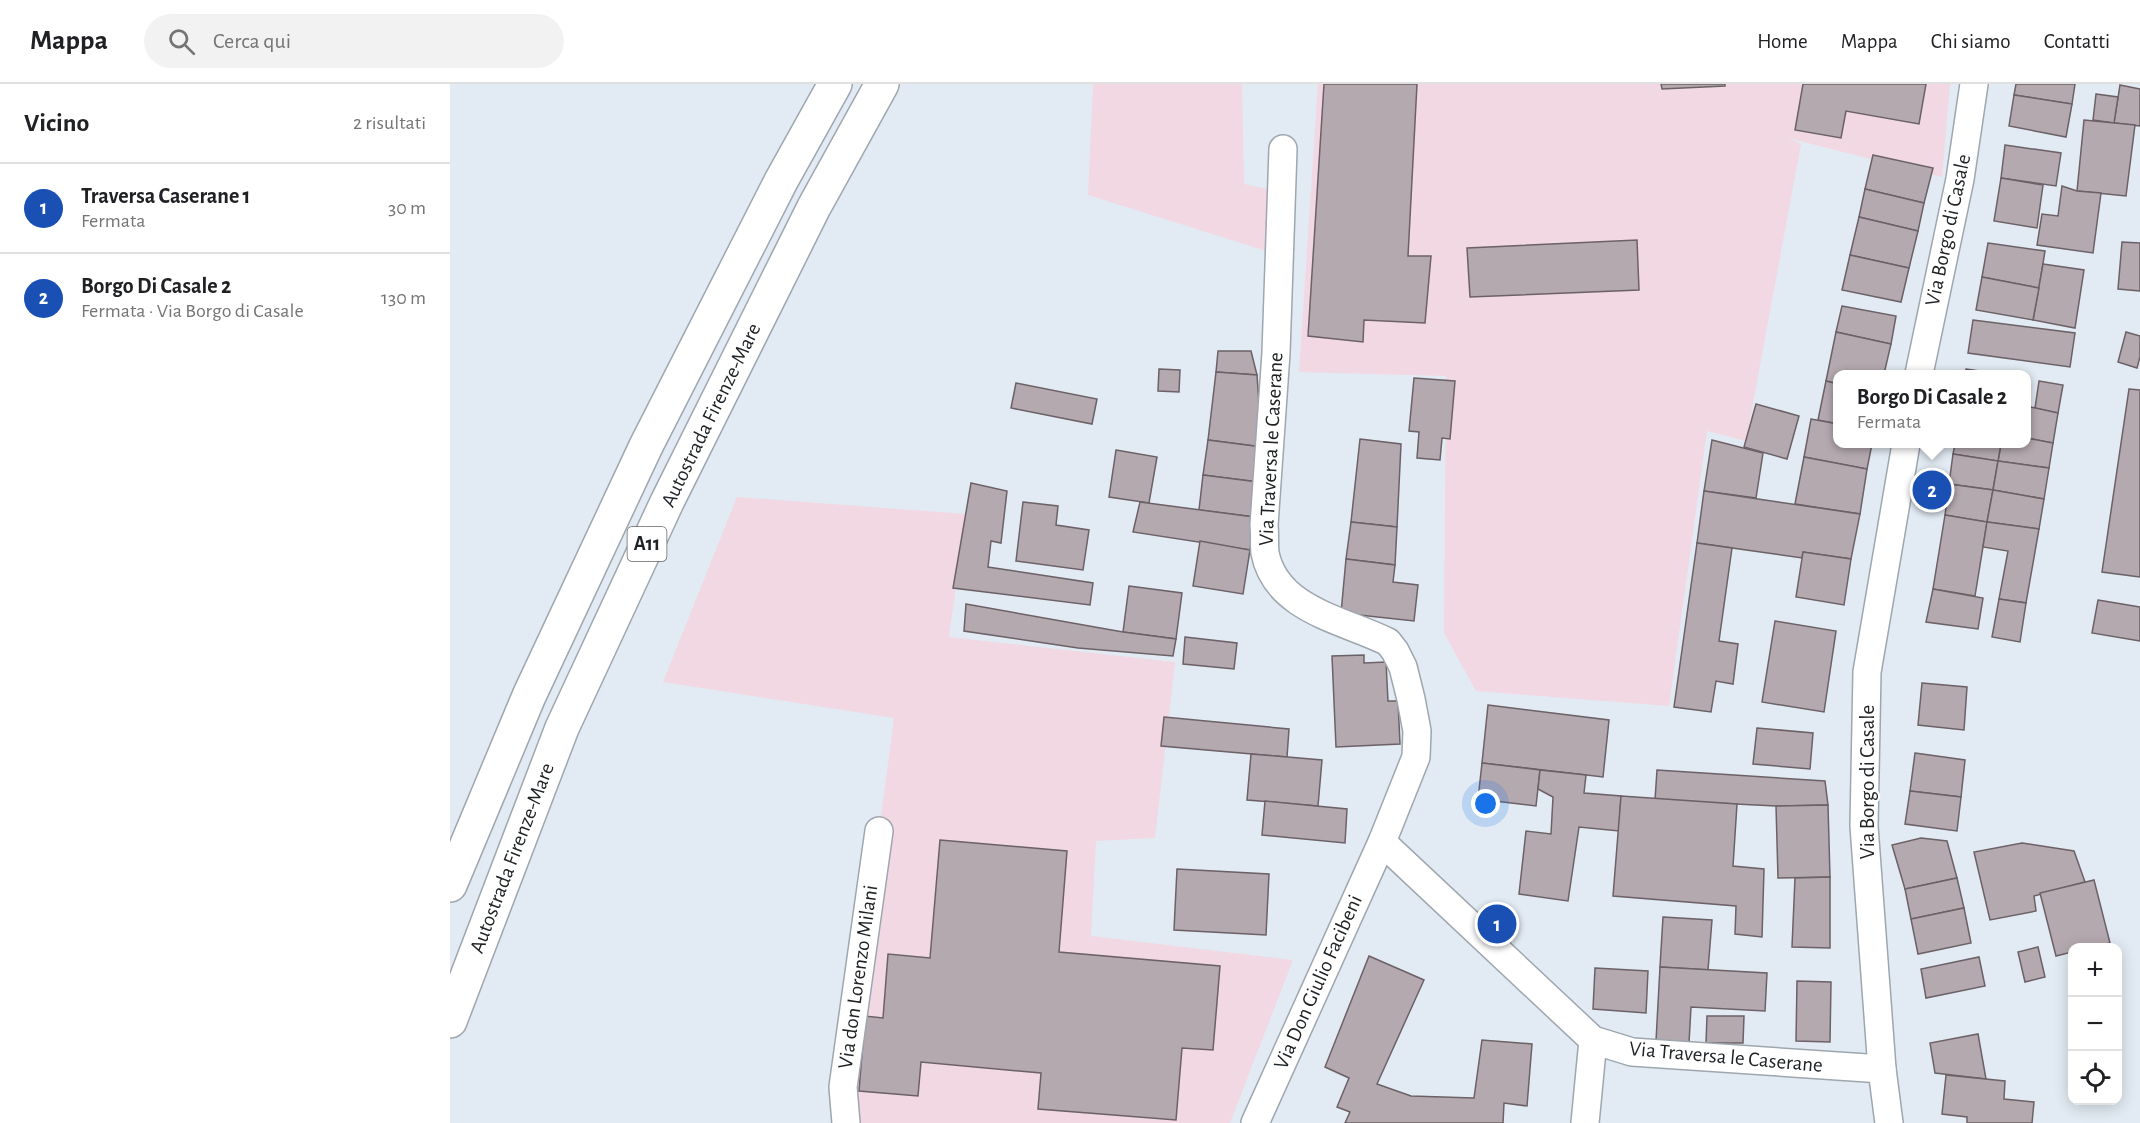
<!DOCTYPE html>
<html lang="it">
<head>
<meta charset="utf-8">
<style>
	:root { --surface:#fff; --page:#f2f2f2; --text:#202124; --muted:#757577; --line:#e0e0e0; --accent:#ea580c }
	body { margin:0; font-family:"Alegreya Sans",sans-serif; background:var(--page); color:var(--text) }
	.controls { position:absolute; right:18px; bottom:18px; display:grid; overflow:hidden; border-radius:12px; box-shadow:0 3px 15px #0003 }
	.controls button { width:54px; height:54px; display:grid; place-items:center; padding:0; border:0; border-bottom:2px solid var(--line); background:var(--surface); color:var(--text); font:30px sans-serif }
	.you { position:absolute; left:1036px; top:720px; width:21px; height:21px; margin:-15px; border:4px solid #fff; border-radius:50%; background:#1a73e8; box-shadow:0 0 0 9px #1a73e833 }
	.badge { display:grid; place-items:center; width:39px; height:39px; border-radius:50%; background:var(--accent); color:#fff; font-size:20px; font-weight:700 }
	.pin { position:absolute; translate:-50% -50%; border:3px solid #fff; box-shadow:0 2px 6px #0006 }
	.popup { position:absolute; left:1383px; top:286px; width:198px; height:78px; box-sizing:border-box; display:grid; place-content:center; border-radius:12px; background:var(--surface); filter:drop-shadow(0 2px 4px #0005); font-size:20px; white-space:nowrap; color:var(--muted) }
	.popup b { font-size:22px; color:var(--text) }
	.popup::after { content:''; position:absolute; left:50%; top:100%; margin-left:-12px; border:12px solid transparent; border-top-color:var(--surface) }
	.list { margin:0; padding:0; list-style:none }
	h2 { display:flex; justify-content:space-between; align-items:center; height:78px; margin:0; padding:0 24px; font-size:26px }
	h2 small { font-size:20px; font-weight:400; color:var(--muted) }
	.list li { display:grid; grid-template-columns:39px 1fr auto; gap:18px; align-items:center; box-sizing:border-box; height:90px; padding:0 24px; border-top:2px solid var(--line) }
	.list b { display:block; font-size:22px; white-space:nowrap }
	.list p { margin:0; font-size:20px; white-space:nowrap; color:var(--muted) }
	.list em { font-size:20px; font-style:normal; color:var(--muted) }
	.icon { flex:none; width:33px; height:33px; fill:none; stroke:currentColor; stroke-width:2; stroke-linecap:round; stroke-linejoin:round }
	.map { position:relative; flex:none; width:1690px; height:1039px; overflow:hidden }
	header { display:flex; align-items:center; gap:36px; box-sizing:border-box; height:84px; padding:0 30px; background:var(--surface); border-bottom:2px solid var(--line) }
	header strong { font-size:28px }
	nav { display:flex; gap:33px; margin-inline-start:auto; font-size:21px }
	.search { width:420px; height:54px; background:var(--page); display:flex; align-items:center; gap:15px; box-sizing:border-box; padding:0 21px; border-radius:33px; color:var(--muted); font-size:22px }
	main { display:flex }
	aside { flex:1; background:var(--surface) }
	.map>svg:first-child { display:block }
	.industrial { fill:#f1d8e2 }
	.building { fill:#b4a9af; stroke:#6b6166; stroke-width:1.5 }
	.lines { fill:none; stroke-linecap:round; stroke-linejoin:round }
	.minor-casing { stroke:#9ea6ae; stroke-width:30 }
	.highway-casing { stroke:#9ea6ae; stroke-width:36 }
	.minor { stroke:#fff; stroke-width:27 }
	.highway { stroke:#fff; stroke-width:33 }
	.labels { text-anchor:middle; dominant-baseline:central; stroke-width:4.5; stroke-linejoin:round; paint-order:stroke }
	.shield { fill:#fff; stroke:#636567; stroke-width:1.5 }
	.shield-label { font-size:20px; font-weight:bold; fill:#202326 }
	.street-label { font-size:21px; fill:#202326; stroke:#fff }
</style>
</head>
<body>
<header>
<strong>Mappa</strong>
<div class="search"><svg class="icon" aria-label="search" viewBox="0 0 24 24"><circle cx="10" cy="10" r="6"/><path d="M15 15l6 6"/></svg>Cerca qui</div>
<nav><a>Home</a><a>Mappa</a><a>Chi siamo</a><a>Contatti</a></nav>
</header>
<main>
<aside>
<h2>Vicino<small>2 risultati</small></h2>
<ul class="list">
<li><span class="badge" style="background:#1a4fb4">1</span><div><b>Traversa Caserane 1</b><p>Fermata</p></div><em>30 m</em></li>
<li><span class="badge" style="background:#1a4fb4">2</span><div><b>Borgo Di Casale 2</b><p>Fermata · Via Borgo di Casale</p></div><em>130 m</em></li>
</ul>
</aside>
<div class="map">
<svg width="1690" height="1039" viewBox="0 0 1690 1039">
	<rect width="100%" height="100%" fill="#e2ebf3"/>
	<!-- industrial -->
	<g class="industrial">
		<polygon points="643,0 792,0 794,100 832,108 829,171 638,111"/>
		<polygon points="868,0 1500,0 1492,93 1338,54 1351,60 1296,357 1257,347 1219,622 1026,607 994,549 996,292 849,288"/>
		<polygon points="287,413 516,430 499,553 725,578 705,754 646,757 641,852 843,876 780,1039 396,1039 429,747 444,634 213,598"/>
	</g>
	<!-- building -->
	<g class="building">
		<polygon points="874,0 967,0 958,172 981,172 975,239 914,236 913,258 858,252"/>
		<polygon points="1211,0 1275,0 1275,2 1212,5"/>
		<polygon points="1353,0 1476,0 1469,40 1396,27 1391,54 1345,46"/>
		<polygon points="1566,0 1625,0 1622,20 1564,11"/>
		<polygon points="1670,1 1690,5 1690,42 1664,39"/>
		<polygon points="1646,10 1668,13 1664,39 1643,36"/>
		<polygon points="1564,11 1622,20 1616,53 1559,42"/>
		<polygon points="1634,36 1685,41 1676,112 1627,107"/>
		<polygon points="1555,61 1611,69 1606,102 1551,94"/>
		<polygon points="1423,71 1483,84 1474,119 1415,105"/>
		<polygon points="1551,94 1593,101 1587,144 1544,137"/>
		<polygon points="1612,102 1627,107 1651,109 1643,169 1587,161 1592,130 1608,132"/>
		<polygon points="1415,105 1474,119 1468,147 1409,133"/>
		<polygon points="1409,133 1468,147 1459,184 1400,171"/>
		<polygon points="1187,156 1189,206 1020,213 1017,164"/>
		<polygon points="1672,158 1690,159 1690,207 1668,205"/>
		<polygon points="1538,159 1595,167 1589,204 1532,193"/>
		<polygon points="1400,171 1459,184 1451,218 1392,206"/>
		<polygon points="1593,180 1634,186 1625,244 1583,236"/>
		<polygon points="1532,193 1589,204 1583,236 1526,226"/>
		<polygon points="1392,222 1446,232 1441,260 1386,248"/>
		<polygon points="1523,236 1625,249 1620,283 1518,269"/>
		<polygon points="1386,248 1441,260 1434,290 1388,290 1388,300 1376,297"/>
		<polygon points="1676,248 1690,252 1690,273 1687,284 1668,278"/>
		<polygon points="768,267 801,267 807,291 766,288"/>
		<polygon points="709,285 730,286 729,308 708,307"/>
		<polygon points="1516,285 1550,290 1515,290"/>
		<polygon points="766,288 807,291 812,363 758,356"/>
		<polygon points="964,294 1005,297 1000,355 992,354 990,376 967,374 969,348 959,347"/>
		<polygon points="1376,297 1388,300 1388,340 1368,336"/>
		<polygon points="1589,297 1613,301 1608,329 1585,324"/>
		<polygon points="566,299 647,315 642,340 561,324"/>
		<polygon points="1679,305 1690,306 1690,493 1652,488"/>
		<polygon points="1306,320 1349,332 1337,375 1294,363"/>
		<polygon points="1576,322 1608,329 1603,359 1576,354"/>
		<polygon points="1361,335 1388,340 1388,360 1422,360 1417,385 1354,373"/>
		<polygon points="1576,354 1603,359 1599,384 1548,377 1551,360 1576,360"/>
		<polygon points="910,355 951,360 947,443 901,438"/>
		<polygon points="758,356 812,363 808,398 753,391"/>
		<polygon points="1262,356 1313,369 1306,414 1254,407"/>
		<polygon points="1505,360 1551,360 1548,377 1503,370"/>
		<polygon points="666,366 707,373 699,419 659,413"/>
		<polygon points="1503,370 1548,377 1543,406 1499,400"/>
		<polygon points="1354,373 1417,385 1410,430 1345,420"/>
		<polygon points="1548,377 1599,384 1594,415 1543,406"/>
		<polygon points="753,391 808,398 804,433 749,426"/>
		<polygon points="521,399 557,407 551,459 541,457 538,483 643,499 640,521 503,504"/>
		<polygon points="1499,400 1543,406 1537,438 1495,431"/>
		<polygon points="1543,406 1594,415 1589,445 1537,438"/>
		<polygon points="1254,407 1410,430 1401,475 1353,468 1352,474 1247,459"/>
		<polygon points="573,418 608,422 606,441 639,446 633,486 566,477"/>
		<polygon points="690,418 804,433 800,466 683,448"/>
		<polygon points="1495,431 1537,438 1525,512 1483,505"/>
		<polygon points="901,438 947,443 945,481 896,475"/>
		<polygon points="1537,438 1589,445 1576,519 1549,515 1558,467 1533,463"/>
		<polygon points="750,457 800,466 793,510 743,502"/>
		<polygon points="1247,459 1282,464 1269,557 1288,560 1283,600 1266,597 1261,628 1224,623"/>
		<polygon points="1353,468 1401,475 1394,521 1346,513"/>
		<polygon points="896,475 945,481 943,498 968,501 964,537 891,529"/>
		<polygon points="679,502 732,509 726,555 673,548"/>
		<polygon points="1483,505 1533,514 1528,545 1476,538"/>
		<polygon points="1549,515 1576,519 1570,558 1542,553"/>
		<polygon points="1648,516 1690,523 1690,557 1642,549"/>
		<polygon points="516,520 673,548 726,555 723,572 628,564 514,547"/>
		<polygon points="1325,537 1386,547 1374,628 1312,618"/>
		<polygon points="735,553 787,559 784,585 733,580"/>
		<polygon points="914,571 914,579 936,578 938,617 948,617 950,660 886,663 882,572"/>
		<polygon points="1472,599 1517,603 1514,646 1468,641"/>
		<polygon points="1038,621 1159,636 1153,693 1032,679"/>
		<polygon points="714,633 839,645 837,673 711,662"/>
		<polygon points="1307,644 1363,649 1360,685 1303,680"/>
		<polygon points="1465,669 1515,676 1511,713 1460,707"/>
		<polygon points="801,670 872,676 868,722 797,716"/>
		<polygon points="1032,679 1090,686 1086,722 1028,715"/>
		<polygon points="1090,686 1136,691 1134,709 1171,712 1169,747 1129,743 1118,817 1069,810 1076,747 1101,750 1103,713 1088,705"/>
		<polygon points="1207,686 1375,697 1378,721 1326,722 1205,716"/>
		<polygon points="1460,707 1511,713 1507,747 1455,740"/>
		<polygon points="1171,712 1287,720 1283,782 1314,785 1312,853 1285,850 1286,822 1163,812"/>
		<polygon points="815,717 897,725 895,759 812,751"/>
		<polygon points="1378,721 1380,793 1328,794 1326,722"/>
		<polygon points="1471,754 1497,757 1507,794 1455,805 1442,761"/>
		<polygon points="490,756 617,767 609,868 770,882 763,966 732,964 726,1036 588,1025 591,989 471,978 468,1012 409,1007 415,932 433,934 438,870 480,874"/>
		<polygon points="1572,759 1624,767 1635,798 1584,812 1586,827 1540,836 1524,768"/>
		<polygon points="727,785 819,790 816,851 724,846"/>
		<polygon points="1380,793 1380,864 1342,863 1345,794"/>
		<polygon points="1507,794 1514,824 1461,835 1455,805"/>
		<polygon points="1644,796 1660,859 1641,864 1622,864 1622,868 1606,872 1590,809"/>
		<polygon points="1514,824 1521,859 1468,870 1461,835"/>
		<polygon points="1213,833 1262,836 1258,886 1210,883"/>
		<polygon points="1588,863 1595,893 1575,898 1568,868"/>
		<polygon points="919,872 974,896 927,1000 961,1012 1024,1014 1032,956 1082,960 1077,1022 1054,1019 1053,1039 895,1039 900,1028 887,1023 899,994 875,983"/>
		<polygon points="1529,873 1535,902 1476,914 1471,885"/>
		<polygon points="1210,883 1317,889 1315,927 1241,923 1239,959 1206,957"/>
		<polygon points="1145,884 1198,887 1196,929 1143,925"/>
		<polygon points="1347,897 1381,898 1380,958 1346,957"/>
		<polygon points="1257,932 1294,932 1293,959 1256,959"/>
		<polygon points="1528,950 1536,995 1485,989 1480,959"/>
		<polygon points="1496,991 1555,997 1554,1015 1584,1018 1582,1039 1517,1039 1517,1033 1492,1030"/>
	</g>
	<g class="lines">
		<!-- minor casing -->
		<g class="minor-casing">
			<g id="minor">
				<polyline points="1469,290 1510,95 1524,0"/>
				<polyline points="932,758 1143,956 1182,968 1432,985"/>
				<polyline points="396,1039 393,1003 429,747"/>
				<path d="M805 1039 932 758 966 673 967 647 961 615 953 583 945 567 938 558C894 536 826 526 815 469 814 460 815 450 814 441L826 269 833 65"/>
				<polyline points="1135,1039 1143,956"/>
				<polyline points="1439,1039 1432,985 1414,742 1417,588 1456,360"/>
			</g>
		</g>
		<!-- highway casing -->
		<g class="highway-casing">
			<g id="highway">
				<polyline points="0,801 79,612 196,362 331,97 385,0"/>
				<polyline points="0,937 112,644 217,418 364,123 432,0"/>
			</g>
		</g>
		<!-- minor -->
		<use href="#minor" class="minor"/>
		<!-- highway -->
		<use href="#highway" class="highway"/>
	</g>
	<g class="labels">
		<!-- shield labels -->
		<rect class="shield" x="177.5" y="443" width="39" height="34" rx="4.5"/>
		<g class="shield-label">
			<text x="197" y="460">A11</text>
		</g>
		<!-- street labels -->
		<g class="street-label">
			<text transform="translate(1498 146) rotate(-78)">Via Borgo di Casale</text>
			<text transform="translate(261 331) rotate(-64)">Autostrada Firenze-Mare</text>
			<text transform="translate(821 365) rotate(-87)">Via Traversa le Caserane</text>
			<text transform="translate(1417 698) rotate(-90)">Via Borgo di Casale</text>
			<text transform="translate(62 774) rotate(-69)">Autostrada Firenze-Mare</text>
			<text transform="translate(408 893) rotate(-82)">Via don Lorenzo Milani</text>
			<text transform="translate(868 898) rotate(-66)">Via Don Giulio Facibeni</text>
			<text transform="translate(1276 973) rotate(5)">Via Traversa le Caserane</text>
		</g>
	</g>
</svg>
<div class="controls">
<button>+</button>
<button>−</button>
<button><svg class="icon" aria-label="locate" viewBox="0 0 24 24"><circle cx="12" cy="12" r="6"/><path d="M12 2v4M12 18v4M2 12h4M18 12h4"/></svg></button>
</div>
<div class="you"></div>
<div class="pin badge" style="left:1047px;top:840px;background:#1a4fb4">1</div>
<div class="pin badge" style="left:1482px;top:406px;background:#1a4fb4">2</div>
<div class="popup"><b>Borgo Di Casale 2</b>Fermata</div>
</div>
</main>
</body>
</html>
